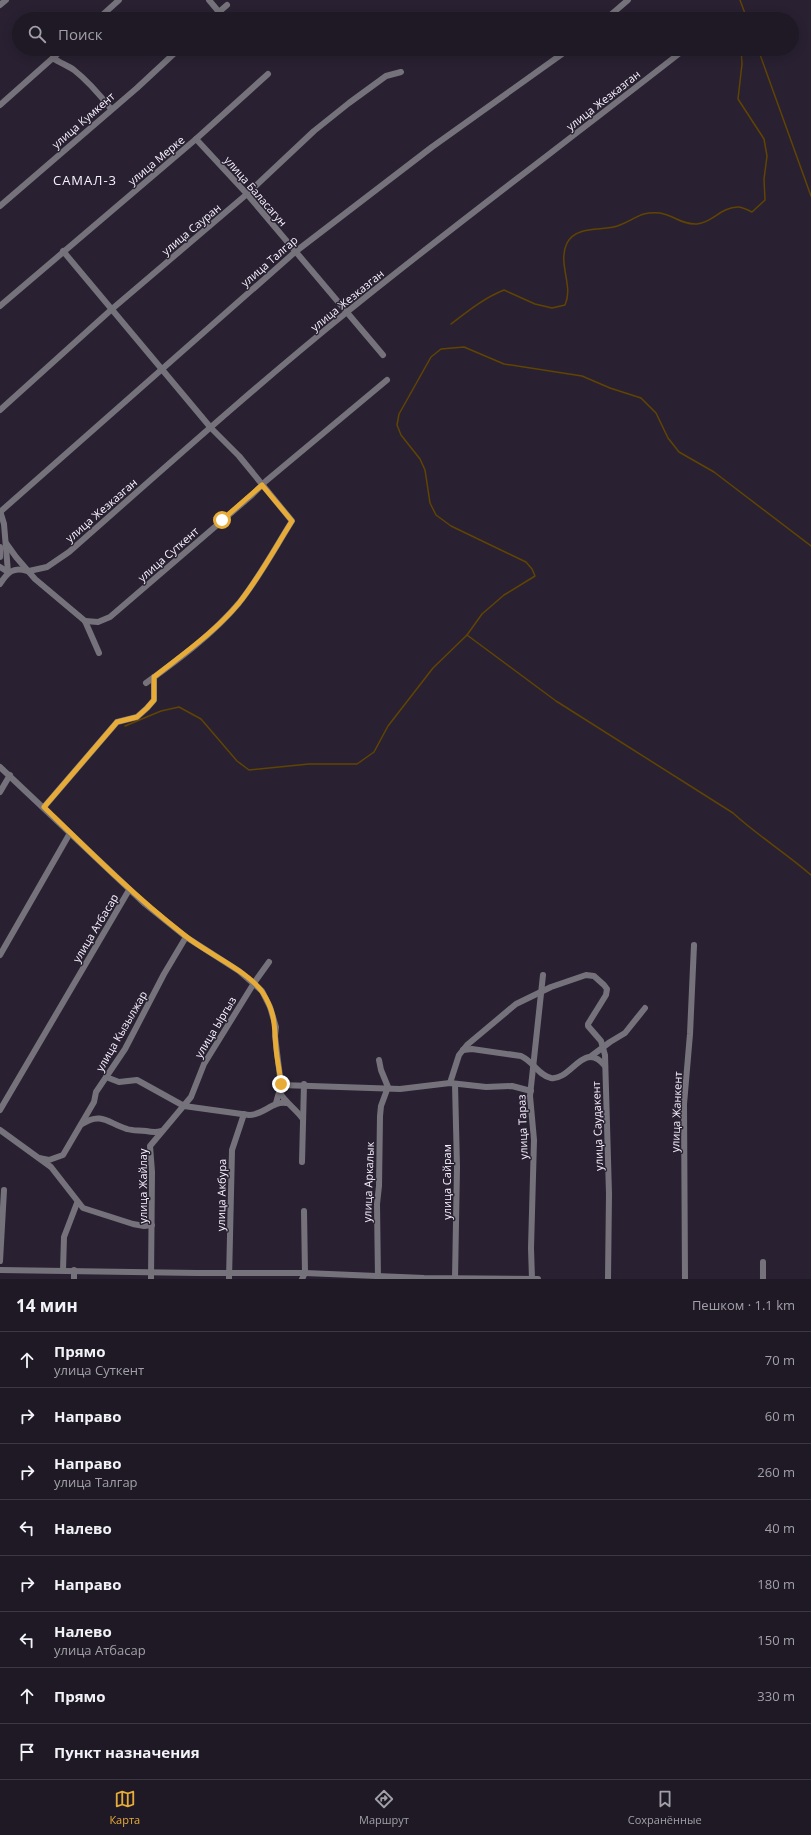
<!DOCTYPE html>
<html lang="ru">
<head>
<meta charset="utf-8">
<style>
	:root { --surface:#1f1926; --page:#2c2632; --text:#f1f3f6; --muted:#a1a0a7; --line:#3c3843; --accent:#e7ac37 }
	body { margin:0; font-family:"Open Sans",sans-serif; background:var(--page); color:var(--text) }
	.stop { position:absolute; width:12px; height:12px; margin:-9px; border:3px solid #e7ac37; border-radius:50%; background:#fff }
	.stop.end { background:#e7ac37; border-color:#fff; box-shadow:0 1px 4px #0008 }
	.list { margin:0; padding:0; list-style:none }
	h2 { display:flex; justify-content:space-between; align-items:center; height:52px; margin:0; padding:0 16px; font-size:17px }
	h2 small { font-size:13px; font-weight:400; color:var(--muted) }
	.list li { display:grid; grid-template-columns:26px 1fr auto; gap:12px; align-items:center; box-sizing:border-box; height:56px; padding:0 16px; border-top:1px solid var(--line) }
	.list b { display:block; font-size:15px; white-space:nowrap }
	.list p { margin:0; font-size:13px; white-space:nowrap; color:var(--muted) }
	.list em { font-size:13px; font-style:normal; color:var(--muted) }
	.icon { flex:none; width:22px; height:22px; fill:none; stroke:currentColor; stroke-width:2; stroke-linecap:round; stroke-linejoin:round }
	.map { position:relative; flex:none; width:811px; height:1279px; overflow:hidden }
	.search { position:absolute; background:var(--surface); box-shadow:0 2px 10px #0003; left:12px; right:12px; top:12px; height:44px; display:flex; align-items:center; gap:10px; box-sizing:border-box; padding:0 14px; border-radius:22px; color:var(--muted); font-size:15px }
	.sheet { height:500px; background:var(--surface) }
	nav { display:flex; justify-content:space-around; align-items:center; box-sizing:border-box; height:56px; border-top:1px solid var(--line); background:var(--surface); font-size:11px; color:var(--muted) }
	nav a { display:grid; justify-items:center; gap:2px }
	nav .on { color:var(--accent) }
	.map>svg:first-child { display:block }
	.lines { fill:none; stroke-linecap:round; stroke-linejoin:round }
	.stream { stroke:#614400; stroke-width:1.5 }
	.minor { stroke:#76727b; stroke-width:6 }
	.route { stroke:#e7ac37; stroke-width:5 }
	.labels { text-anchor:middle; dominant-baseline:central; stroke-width:3; stroke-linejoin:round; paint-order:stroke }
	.street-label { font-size:11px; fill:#f7f2fe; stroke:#292132 }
	.quarter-label { font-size:13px; letter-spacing:1px; fill:#f7f2fe; stroke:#292132 }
</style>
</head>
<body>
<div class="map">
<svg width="811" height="1279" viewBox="0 0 811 1279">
	<rect width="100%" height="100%" fill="#292132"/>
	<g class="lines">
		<!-- stream -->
		<g class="stream">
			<polyline points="740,0 747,19"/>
			<polyline points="758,49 811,196"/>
			<path d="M451 324C468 311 484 298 504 290L535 304 552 308 565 305C574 286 557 263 567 243 577 224 605 232 620 225 636 219 640 211 660 213 673 215 682 225 697 224 712 223 721 207 738 207 742 207 748 210 752 212L765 200 764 179 767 156 764 139 738 99 742 64 741 49"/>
			<path d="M467 635 556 701 733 813C758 836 786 853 811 875"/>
			<polyline points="125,726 161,711 179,707 201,719 237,761 249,770 309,764 357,764 374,752 388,726 433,668 467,635 482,614 504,595 535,576 532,569 526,562 451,526 436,515 430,503 425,470 420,459 401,435 397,425 399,414 431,357 441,349 464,347 504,364 582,376 610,388 641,398 656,413 668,438 679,452 714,472 811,546"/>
		</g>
		<!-- minor -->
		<g class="minor">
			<polyline points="209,0 219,12"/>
			<polyline points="0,5 6,0"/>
			<polyline points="98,19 119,0"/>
			<polyline points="211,19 227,5"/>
			<polyline points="606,19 628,0"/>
			<path d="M53 58C60 63 67 65 74 70 88 81 100 95 111 109"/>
			<polyline points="0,105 63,49"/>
			<polyline points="196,139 247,194 383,355"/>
			<polyline points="0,206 137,88 179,49"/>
			<path d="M63 251 211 428 239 456 292 521C275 548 259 578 239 603 213 634 179 659 146 683"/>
			<polyline points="0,306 196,139 268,74"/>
			<polyline points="0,410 112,309 247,194 314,131 349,103 386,76 401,72"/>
			<polyline points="0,511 4,524 8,572"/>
			<polyline points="0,512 295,252 432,147 569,49"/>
			<polyline points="6,543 16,557 35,579 85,621 99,653"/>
			<polyline points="0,547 0,557"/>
			<polyline points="0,567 8,572"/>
			<path d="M29 571 47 567 69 552C161 471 252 389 347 312 458 222 573 137 685 49"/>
			<path d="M0 584C7 573 13 566 27 571"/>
			<polyline points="85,621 98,622 110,617 252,495 266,481 387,380"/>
			<polyline points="0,767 145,904 186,937 239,971 262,991 270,1007 276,1027 275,1036 281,1085 276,1103"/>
			<polyline points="0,792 10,775"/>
			<polyline points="44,807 117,722 137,717 147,708 154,700 154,677"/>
			<polyline points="0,955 70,833"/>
			<path d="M463 1050 472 1049 521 1056C533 1061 538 1075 551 1078 571 1081 584 1039 605 1066"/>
			<polyline points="590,1057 610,1042 625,1033 645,1008"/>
			<path d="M106 1077 119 1082 137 1080 184 1106 249 1115C264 1115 272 1101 286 1103"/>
			<polyline points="450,1083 459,1055 467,1045 516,1004 551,987 586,975 594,976 604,985 607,989 606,995 588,1024 588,1026 601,1041 605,1055 609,1194 608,1279"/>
			<polyline points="455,1084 457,1167 455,1279"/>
			<polyline points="281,1085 400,1089 450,1083 486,1087 512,1086 531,1091"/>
			<path d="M280 1093C286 1103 296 1109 303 1119"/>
			<polyline points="0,1110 129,890"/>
			<path d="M82 1124C102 1111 109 1124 127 1129 133 1131 139 1130 146 1131 151 1132 156 1133 161 1131"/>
			<polyline points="0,1130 51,1167 83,1208 133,1224 144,1226 152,1225"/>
			<polyline points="39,1158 49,1160 63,1155 94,1102 96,1092 125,1049 164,974 186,937"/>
			<polyline points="302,1162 304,1084"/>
			<polyline points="0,1261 4,1190"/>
			<polyline points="763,1262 763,1279"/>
			<polyline points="0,1270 197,1273 305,1273 424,1278 538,1279"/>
			<polyline points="63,1270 64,1237 77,1203"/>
			<polyline points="74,1270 74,1279"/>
			<polyline points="151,1279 152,1172 150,1146 191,1097 204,1064 254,983 269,962"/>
			<polyline points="229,1279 232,1150 244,1114"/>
			<polyline points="302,1279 305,1273 304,1211"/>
			<polyline points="378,1279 377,1204 379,1186 380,1116 381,1106 388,1087 381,1070 379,1060"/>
			<polyline points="532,1279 531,1248 534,1140 530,1096 543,975"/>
			<polyline points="685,1279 684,1104 690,1034 694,945"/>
		</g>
	</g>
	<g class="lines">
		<!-- route -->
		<path class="route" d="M222 520 262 485 292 521C275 548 259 578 239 603 215 632 183 654 154 677V700L147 708 137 717 117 722 44 807C89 851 133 895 183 934 204 952 249 971 263 993 276 1014 274 1026 276 1048 277 1061 280 1072 281 1084"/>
	</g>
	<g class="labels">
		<!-- street labels -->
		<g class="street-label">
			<text transform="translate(603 100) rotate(-38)">улица Жезказган</text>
			<text transform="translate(83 120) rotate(-41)">улица Кумкент</text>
			<text transform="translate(156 160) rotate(-40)">улица Мерке</text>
			<text transform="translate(256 191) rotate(49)">улица Баласагун</text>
			<text transform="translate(191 229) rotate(-40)">улица Сауран</text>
			<text transform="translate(269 261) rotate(-41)">улица Талгар</text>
			<text transform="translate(347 300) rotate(-39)">улица Жезказган</text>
			<text transform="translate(101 510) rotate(-41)">улица Жезказган</text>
			<text transform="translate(168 554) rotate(-41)">улица Суткент</text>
			<text transform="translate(95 928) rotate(-59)">улица Атбасар</text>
			<text transform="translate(215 1027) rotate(-59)">улица Ыргыз</text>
			<text transform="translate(121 1031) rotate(-60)">улица Кызылжар</text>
			<text transform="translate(676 1112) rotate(-88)">улица Жанкент</text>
			<text transform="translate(597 1126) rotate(-92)">улица Саудакент</text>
			<text transform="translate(522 1127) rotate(-92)">улица Тараз</text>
			<text transform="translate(368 1182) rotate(-88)">улица Аркалык</text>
			<text transform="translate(446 1182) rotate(-90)">улица Сайрам</text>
			<text transform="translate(142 1186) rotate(-90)">улица Жайлау</text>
			<text transform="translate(221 1195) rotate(-89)">улица Акбура</text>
		</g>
		<!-- quarter labels -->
		<g class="quarter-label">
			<text x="85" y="180">САМАЛ-3</text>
		</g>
	</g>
</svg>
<div class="stop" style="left:222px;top:520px"></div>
<div class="stop end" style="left:281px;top:1084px"></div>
<div class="search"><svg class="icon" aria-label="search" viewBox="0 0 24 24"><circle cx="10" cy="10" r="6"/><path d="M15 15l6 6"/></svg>Поиск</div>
</div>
<section class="sheet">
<h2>14 мин<small>Пешком · 1.1 km</small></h2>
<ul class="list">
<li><svg class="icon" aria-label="ahead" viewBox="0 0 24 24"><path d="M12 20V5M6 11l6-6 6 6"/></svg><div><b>Прямо</b><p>улица Суткент</p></div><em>70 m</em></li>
<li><svg class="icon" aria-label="right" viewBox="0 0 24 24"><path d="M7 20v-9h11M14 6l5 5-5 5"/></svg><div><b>Направо</b></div><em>60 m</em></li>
<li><svg class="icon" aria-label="right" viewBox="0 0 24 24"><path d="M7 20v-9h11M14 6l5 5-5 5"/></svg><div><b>Направо</b><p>улица Талгар</p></div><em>260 m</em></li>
<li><svg class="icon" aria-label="left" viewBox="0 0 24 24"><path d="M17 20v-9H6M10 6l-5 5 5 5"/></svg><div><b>Налево</b></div><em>40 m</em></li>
<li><svg class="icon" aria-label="right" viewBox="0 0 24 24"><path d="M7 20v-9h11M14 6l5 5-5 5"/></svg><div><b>Направо</b></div><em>180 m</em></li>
<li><svg class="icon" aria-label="left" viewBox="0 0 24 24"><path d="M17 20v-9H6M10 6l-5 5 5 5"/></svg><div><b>Налево</b><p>улица Атбасар</p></div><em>150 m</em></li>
<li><svg class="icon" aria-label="ahead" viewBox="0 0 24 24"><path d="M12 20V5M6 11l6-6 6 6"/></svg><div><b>Прямо</b></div><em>330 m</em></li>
<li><svg class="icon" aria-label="arrive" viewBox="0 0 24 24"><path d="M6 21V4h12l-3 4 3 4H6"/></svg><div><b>Пункт назначения</b></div></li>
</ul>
</section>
<nav>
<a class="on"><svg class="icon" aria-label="map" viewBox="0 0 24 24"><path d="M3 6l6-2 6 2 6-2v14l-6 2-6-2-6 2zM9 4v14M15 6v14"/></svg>Карта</a>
<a><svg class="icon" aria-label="directions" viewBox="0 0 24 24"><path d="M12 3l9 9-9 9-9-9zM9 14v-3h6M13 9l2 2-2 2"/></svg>Маршрут</a>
<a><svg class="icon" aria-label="saved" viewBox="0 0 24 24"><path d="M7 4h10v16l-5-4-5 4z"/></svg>Сохранённые</a>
</nav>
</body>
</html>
